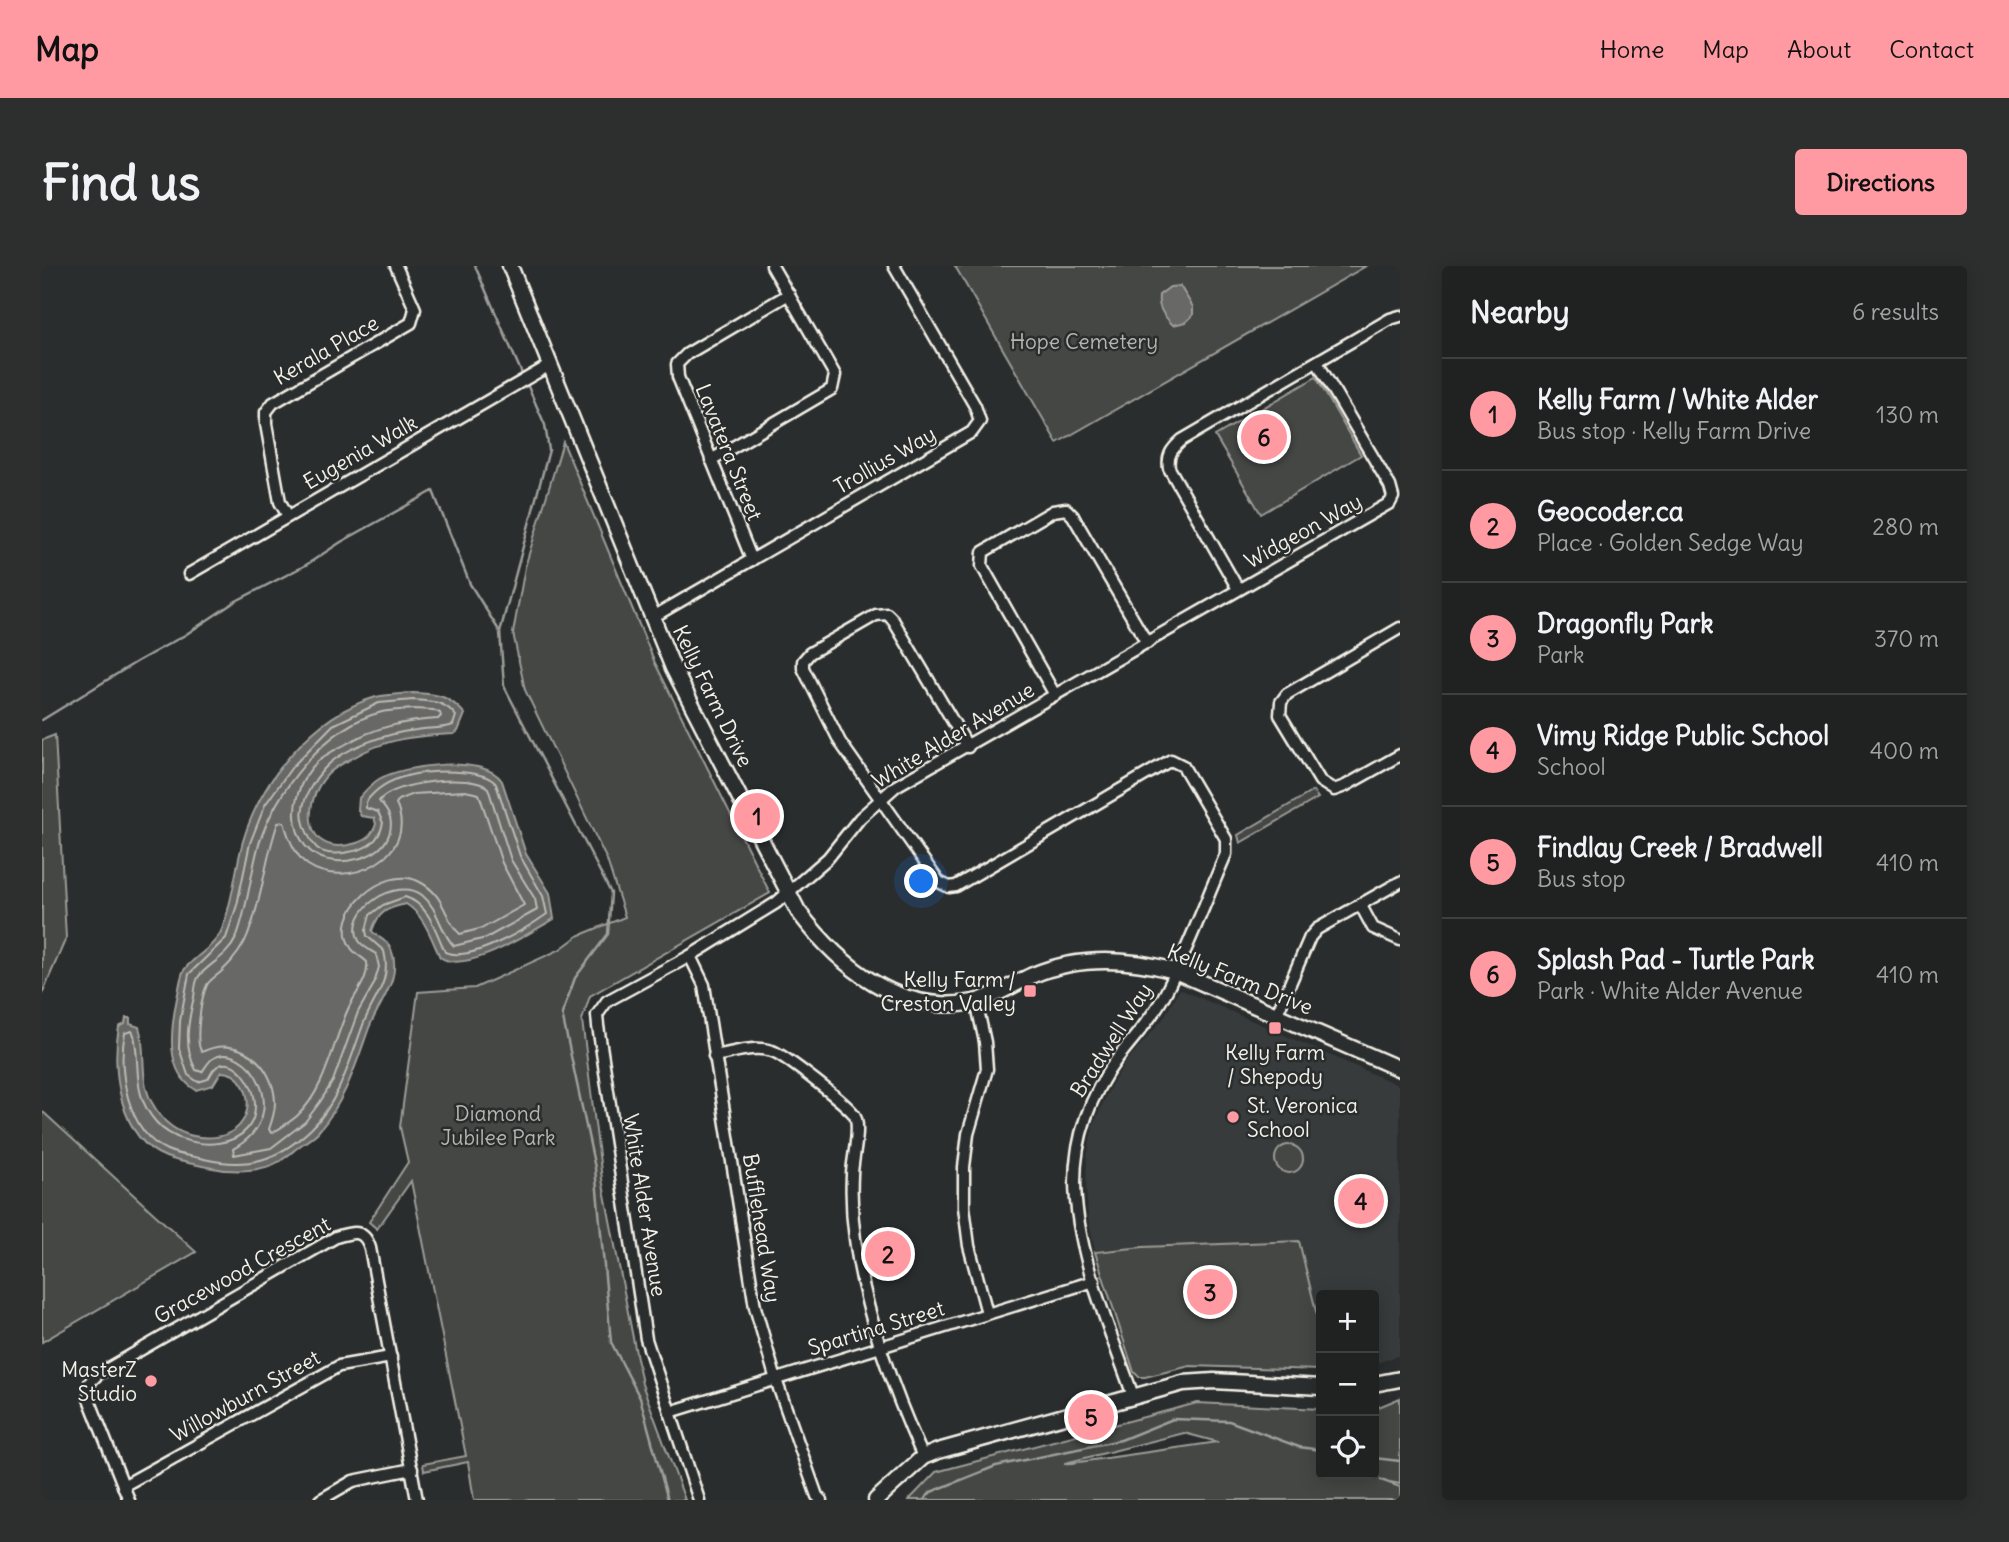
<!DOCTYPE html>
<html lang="en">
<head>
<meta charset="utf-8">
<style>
	:root { --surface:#202222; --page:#2d2f2f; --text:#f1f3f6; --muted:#a2a4a5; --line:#3d3f40; --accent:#ff9aa2 }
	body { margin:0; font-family:Delius,sans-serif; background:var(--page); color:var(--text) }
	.controls { position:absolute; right:21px; bottom:21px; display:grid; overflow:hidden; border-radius:7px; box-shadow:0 4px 18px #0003 }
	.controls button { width:63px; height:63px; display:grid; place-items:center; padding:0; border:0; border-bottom:2px solid var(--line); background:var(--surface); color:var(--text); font:35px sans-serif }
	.you { position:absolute; left:880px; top:616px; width:24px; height:24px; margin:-18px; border:5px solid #fff; border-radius:50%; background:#1a73e8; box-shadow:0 0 0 10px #1a73e833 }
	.badge { display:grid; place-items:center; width:46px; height:46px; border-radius:50%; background:var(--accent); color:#111; font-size:23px; font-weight:700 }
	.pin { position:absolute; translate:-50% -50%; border:4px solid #fff; box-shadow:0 2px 7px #0006 }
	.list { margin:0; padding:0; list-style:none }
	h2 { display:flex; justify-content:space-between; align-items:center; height:91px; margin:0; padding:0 28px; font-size:30px }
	h2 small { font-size:23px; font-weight:400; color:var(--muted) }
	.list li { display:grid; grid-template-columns:46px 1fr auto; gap:21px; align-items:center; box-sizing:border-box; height:112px; padding:0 28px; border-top:2px solid var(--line) }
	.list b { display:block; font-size:26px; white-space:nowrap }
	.list p { margin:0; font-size:23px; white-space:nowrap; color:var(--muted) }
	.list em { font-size:23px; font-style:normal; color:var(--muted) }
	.icon { flex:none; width:38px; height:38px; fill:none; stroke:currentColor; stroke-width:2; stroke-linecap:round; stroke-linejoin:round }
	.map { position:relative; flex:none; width:1358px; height:1234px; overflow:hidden; border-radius:7px }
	header { display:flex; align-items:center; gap:42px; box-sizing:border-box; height:98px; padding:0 35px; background:var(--accent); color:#111 }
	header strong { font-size:33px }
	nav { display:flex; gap:38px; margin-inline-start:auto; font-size:24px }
	.intro { display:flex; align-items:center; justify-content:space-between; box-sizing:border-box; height:168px; padding:0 42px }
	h1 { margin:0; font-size:49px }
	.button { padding:18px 32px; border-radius:7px; background:var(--accent); color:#111; font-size:24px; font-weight:700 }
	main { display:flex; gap:42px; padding:0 42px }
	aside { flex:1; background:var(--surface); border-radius:7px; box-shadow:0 4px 18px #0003 }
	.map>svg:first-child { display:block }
	.built { fill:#373a3a }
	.green { fill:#444645; stroke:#9c9c96; stroke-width:2; fill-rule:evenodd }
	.water { fill:#676866; stroke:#9f9f9a; stroke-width:2 }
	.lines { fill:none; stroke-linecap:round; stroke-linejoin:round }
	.shore { stroke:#bcbab4; stroke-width:2 }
	.stream { stroke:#9f9f9a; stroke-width:2.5 }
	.street-casing { stroke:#f4f1e8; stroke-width:15 }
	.secondary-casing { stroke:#f4f1e8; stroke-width:19 }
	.street { stroke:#2a2d2e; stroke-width:10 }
	.secondary { stroke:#2a2d2e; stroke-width:14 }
	.poi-dot { fill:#ff9aa2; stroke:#2a2d2e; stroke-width:2.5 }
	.labels { text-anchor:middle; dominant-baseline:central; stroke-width:5; stroke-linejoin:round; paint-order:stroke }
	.park-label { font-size:21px; fill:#b6b5af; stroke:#2a2d2e }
	.street-label { font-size:21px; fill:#f4f1e8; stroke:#2a2d2e }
	.poi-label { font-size:21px; fill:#f4f1e8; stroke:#2a2d2e; text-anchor:end }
</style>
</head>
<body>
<header>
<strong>Map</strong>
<nav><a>Home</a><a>Map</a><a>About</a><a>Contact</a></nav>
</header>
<div class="intro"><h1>Find us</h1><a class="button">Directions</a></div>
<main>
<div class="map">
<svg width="1358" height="1234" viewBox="0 0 1358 1234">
	<rect width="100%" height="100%" fill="#2a2d2e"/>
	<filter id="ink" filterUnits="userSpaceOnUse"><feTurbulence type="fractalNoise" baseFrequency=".0143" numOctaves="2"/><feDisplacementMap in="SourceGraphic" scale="14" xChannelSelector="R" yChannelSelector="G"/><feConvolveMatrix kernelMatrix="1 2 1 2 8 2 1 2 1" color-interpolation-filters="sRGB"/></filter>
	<g filter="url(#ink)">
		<!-- built -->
		<polygon class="built" points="1138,723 1358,820 1358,1089 1332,1098 1332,1029 1279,1029 1279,1066 1257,975 1101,981 1053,986 1046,950 1044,920 1045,891 1051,859 1068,821 1083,797 1121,753"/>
		<!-- green -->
		<g class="green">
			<polygon points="913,0 1324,0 1015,177"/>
			<polygon points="1274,111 1319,189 1219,248 1173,170"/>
			<polygon points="521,176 613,397 728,627 548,730 540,754 560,913 600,1118 643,1234 432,1234 426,1196 382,1205 381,1198 424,1190 369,915 335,963 327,956 366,896 358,861 376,726 433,722 517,684 536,670 583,651 565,594 483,424 471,367 483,301"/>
			<polygon points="13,469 24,672 0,728 0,474"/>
			<polygon points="1271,525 1276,532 1198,577 1196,569"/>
			<polygon points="0,845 154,986 0,1076"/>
			<circle cx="1247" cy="893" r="14"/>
			<polygon points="1257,975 1279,1066 1279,1104 1148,1100 1103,1111 1097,1111 1092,1106 1053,986 1101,981"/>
			<path d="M1358 1132V1218L1338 1214 1358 1221V1234H867L894 1206 1155 1137 1279 1143V1208H1332V1143ZM1142 1167 1176 1176 1023 1198V1197Z"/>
		</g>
		<!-- water -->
		<g class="water">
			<path d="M1138 20 1151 41V49L1144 56 1131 59C1123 51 1115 42 1117 29L1128 21Z"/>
			<path d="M371 427C396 428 406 429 423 448L416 465 412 468C371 470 344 472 309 493 301 497 292 502 286 508 259 536 261 591 311 578 324 575 330 570 334 558L332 552 319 550 316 544 317 532C323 525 329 518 337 513 362 499 442 488 460 515L484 588 508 627 512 653C488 666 424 710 398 691 389 672 382 649 364 638 345 642 336 646 330 665 335 672 346 674 349 683 361 712 337 736 327 762 314 798 303 836 276 866 271 871 265 875 259 879 252 884 245 891 238 895 219 907 187 906 165 901 152 898 137 896 124 891 77 873 69 802 77 761L83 758 84 752H88V758L97 761C105 785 97 811 109 835 114 844 120 854 129 860 151 877 198 878 205 844 208 827 199 806 179 806L171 819 154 824C122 806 129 762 135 732 137 724 138 713 141 706 146 694 173 682 180 663 191 635 193 604 201 575 219 514 271 449 334 431 346 428 359 428 371 427Z"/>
		</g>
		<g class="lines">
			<!-- shore -->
			<g class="shore">
				<path d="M371 434C389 435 403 435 414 450L411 459C400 463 386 462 374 464 345 467 300 482 281 504 272 514 263 529 261 542 258 554 267 574 275 582 283 589 297 588 307 586 325 583 337 576 341 557L336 546 324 542V536C334 522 348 514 365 510 383 504 443 502 454 518L478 590 501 630 505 648C484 663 428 697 403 686 394 666 387 638 363 631L341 639 328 649 324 664 325 670 342 685C350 717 331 731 321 759 308 794 297 836 269 863 235 895 206 903 162 893 150 890 136 889 125 884 86 867 75 804 83 767L90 765 92 769C99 802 89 827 114 856 142 889 223 887 212 830 210 817 193 790 176 800 171 802 169 809 166 813L156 816 146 809 137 782 138 755 147 708 184 672 195 639 208 577 223 539 250 501 291 459 337 437Z"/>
				<path d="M372 443 391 444 398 447 399 450 396 453C362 455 333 461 304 478 295 483 284 488 276 495 235 534 249 609 315 593 327 590 339 585 345 573 353 557 348 547 337 535 350 516 429 507 446 522L469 594 493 633 495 644 444 672 412 680C398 666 397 643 380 629 355 610 301 644 317 675 321 681 328 684 334 688L337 701 332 718 316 746 291 815 278 836 263 856 229 882 192 889 191 883C256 848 203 771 170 793 166 796 163 802 160 806L154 804C141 780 146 756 152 731 153 725 153 715 157 710 168 697 186 690 194 672 206 642 208 609 217 578 233 526 284 459 340 446 350 444 362 444 372 443Z"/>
				<path d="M423 525 437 528 460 597 482 639 441 662 418 668C401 653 405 629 376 615 343 599 286 646 309 682 313 688 320 691 325 696 327 713 314 726 307 741 290 777 285 822 255 850 248 856 240 861 232 866L229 867 227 863C230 855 233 845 233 836 232 797 195 768 160 786 152 778 159 731 165 719 167 714 176 709 180 705 193 693 201 682 207 666 221 630 223 592 236 557L242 556C246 571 253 590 266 599 305 625 378 590 354 538L356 534 371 528Z"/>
			</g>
			<!-- stream -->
			<g class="stream">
				<polyline points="433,0 481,110"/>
				<polyline points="484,116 503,159 507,184 458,366 462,420 569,627 566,668 533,712 520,748 553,902 569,1076 598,1132 626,1234"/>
				<polyline points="0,454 96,395 143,369 194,335 264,299 299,276 391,225 428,318 458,366"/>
				<polyline points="1332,1192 1358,1195"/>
				<polyline points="882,1234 889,1226 954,1200 1079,1174 1131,1153 1187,1155 1257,1181 1279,1184"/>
			</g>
			<!-- street casing -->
			<g class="street-casing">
				<g id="street">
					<polyline points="669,194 790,123 793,109 730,0"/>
					<polyline points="246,250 238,236 224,158 224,146 231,137 369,57 373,43 354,0"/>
					<polyline points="710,294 636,111 635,98 645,88 747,28"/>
					<polyline points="147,308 508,99"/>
					<path d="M1196 323 1127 202C1125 189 1130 183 1140 174L1348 53 1358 50"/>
					<polyline points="611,351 930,166 938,155 933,140 852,0"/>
					<polyline points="1358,362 1245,428 1239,436 1238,449 1278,515 1292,524 1303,520 1358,489"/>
					<polyline points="1013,429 940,300 941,286 1011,245 1024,243 1031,250 1105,377"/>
					<path d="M926 481 851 354 845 348 834 349 768 387 761 395V402L798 476 897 616 907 621 914 620 1129 494 1141 500 1184 573V588C1164 634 1147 680 1125 724 1112 750 1092 771 1075 793 1048 829 1033 872 1033 916 1034 988 1068 1063 1091 1130"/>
					<polyline points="1318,638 1331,662 1358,674"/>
					<polyline points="648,690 662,719 713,1041 734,1114 775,1230 779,1234"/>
					<polyline points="934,735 943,776 945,803 926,868 922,901 922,941 927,980 945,1047"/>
					<polyline points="1234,750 1268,671 1275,663 1358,616"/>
					<path d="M672 790C691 787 712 779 730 785 741 788 809 841 813 850 819 863 810 894 810 909 809 930 810 952 813 973 822 1044 852 1126 881 1191"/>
					<polyline points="628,1146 1052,1015"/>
					<polyline points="81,1220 297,1100 349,1091"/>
					<path d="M87 1234 47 1133 48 1116 55 1109 294 971C310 966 322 962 328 982L375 1234"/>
					<polyline points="278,1234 311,1215 370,1203"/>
					<polyline points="657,1234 604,1073 556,760 555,749 565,735 648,690 734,637 786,592 818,552 854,520 1348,237 1351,231 1348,220 1275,96"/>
				</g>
			</g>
			<!-- secondary casing -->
			<g class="secondary-casing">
				<g id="secondary">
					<path d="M468 0 631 402 756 645C798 701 858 750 932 736 953 731 971 718 991 709 1037 690 1085 692 1133 705L1358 803"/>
					<polyline points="1332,1118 1358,1113"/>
					<polyline points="834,1234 881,1191 896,1185 1141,1117 1172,1115 1279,1121"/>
				</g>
			</g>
			<!-- street -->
			<use href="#street" class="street"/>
			<!-- secondary -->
			<use href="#secondary" class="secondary"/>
		</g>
	</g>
	<!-- markers -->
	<g class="poi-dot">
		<rect x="981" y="718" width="14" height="14" rx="3.5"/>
		<rect x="1226" y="755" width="14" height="14" rx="3.5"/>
		<circle cx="1191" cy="851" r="7"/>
		<circle cx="109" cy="1115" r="7"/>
	</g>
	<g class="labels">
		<!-- park labels -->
		<g class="park-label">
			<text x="1042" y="75">Hope Cemetery</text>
			<text x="456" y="847">Diamond<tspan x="456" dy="24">Jubilee Park</tspan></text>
		</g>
		<!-- street labels -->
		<g class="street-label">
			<text transform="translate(284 84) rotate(-30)">Kerala Place</text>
			<text transform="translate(318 186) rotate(-30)">Eugenia Walk</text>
			<text transform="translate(687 186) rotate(68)">Lavatera Street</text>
			<text transform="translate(843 194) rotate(-30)">Trollius Way</text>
			<text transform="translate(1261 265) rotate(-29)">Widgeon Way</text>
			<text transform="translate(671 430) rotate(64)">Kelly Farm Drive</text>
			<text transform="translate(911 469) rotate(-31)">White Alder Avenue</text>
			<text transform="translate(1198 713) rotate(22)">Kelly Farm Drive</text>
			<text transform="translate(1069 774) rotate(-57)">Bradwell Way</text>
			<text transform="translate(603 939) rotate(81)">White Alder Avenue</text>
			<text transform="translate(720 962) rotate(81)">Bufflehead Way</text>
			<text transform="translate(200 1004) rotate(-29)">Gracewood Crescent</text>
			<text transform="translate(834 1062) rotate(-17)">Spartina Street</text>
			<text transform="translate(203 1130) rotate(-29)">Willowburn Street</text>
		</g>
		<!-- poi labels -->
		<g class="poi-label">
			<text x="974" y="713">Kelly Farm /<tspan x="974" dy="24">Creston Valley</tspan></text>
			<text x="1233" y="786" text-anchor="middle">Kelly Farm<tspan x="1233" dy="24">/ Shepody</tspan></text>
			<text x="1205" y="839" text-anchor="start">St. Veronica<tspan x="1205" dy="24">School</tspan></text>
			<text x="95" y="1103">MasterZ<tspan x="95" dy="24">Studio</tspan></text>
		</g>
	</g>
</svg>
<div class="controls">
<button>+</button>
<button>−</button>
<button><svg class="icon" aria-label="locate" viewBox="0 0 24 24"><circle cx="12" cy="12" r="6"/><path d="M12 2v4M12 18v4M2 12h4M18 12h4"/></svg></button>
</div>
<div class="you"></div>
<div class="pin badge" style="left:715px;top:550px">1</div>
<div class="pin badge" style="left:846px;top:988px">2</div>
<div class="pin badge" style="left:1168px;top:1026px">3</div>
<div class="pin badge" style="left:1319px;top:935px">4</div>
<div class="pin badge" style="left:1049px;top:1151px">5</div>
<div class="pin badge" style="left:1222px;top:171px">6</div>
</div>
<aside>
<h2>Nearby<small>6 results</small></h2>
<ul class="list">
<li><span class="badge">1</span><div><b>Kelly Farm / White Alder</b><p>Bus stop · Kelly Farm Drive</p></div><em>130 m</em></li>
<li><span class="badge">2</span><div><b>Geocoder.ca</b><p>Place · Golden Sedge Way</p></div><em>280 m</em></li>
<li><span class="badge">3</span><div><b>Dragonfly Park</b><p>Park</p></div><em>370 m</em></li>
<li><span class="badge">4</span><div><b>Vimy Ridge Public School</b><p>School</p></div><em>400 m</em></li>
<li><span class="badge">5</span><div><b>Findlay Creek / Bradwell</b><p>Bus stop</p></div><em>410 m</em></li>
<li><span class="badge">6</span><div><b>Splash Pad - Turtle Park</b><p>Park · White Alder Avenue</p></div><em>410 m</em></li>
</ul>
</aside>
</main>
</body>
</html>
